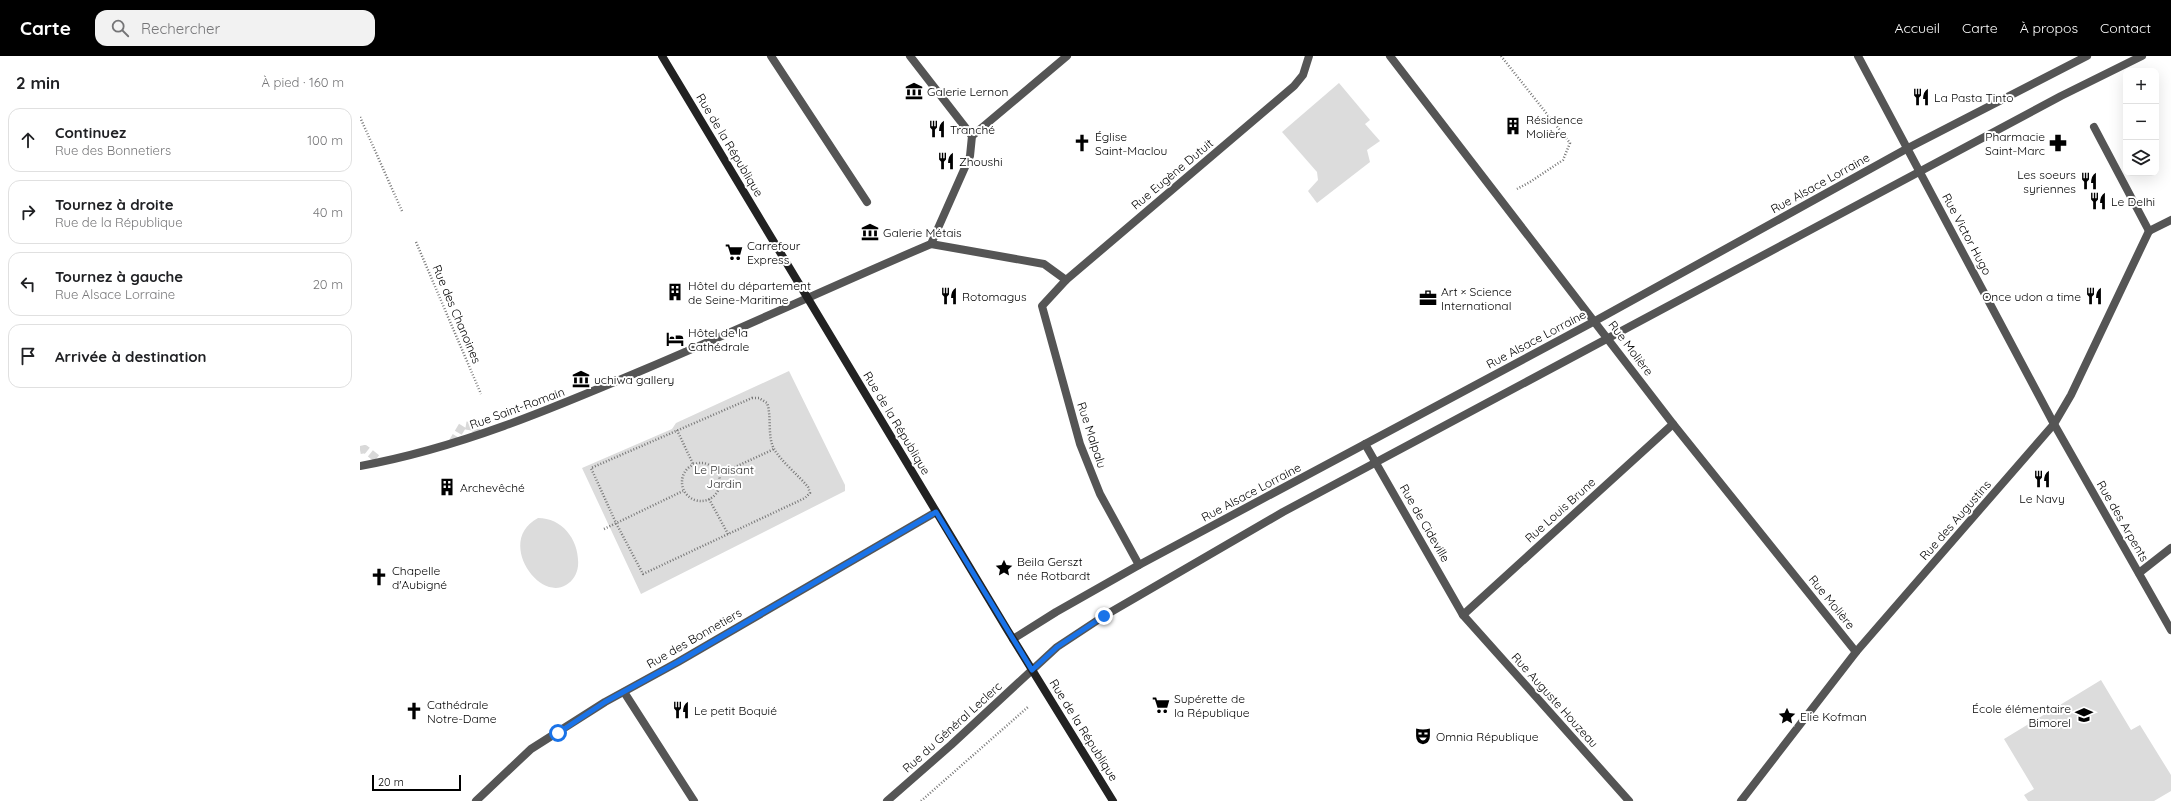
<!DOCTYPE html>
<html lang="fr">
<head>
<meta charset="utf-8">
<style>
	:root { --surface:#fff; --page:#f2f2f2; --text:#202124; --muted:#757577; --line:#e0e0e0; --accent:#000 }
	body { margin:0; font-family:Quicksand,sans-serif; background:var(--page); color:var(--text) }
	.controls { position:absolute; right:12px; top:12px; display:grid; overflow:hidden; border-radius:8px; box-shadow:0 4px 16px #0002 }
	.controls button { width:36px; height:36px; display:grid; place-items:center; padding:0; border:0; border-bottom:1px solid var(--line); background:var(--surface); color:var(--text); font:20px sans-serif }
	.scale { position:absolute; left:12px; bottom:10px; width:89px; box-sizing:border-box; padding-left:4px; border:2px solid #000; border-top:0; font-size:11px; line-height:14px; white-space:nowrap; color:#000; -webkit-text-stroke:3px #fff; paint-order:stroke }
	.stop { position:absolute; width:12px; height:12px; margin:-9px; border:3px solid #1a73e8; border-radius:50%; background:#fff }
	.stop.end { background:#1a73e8; border-color:#fff; box-shadow:0 1px 4px #0008 }
	.list { margin:0; padding:0; list-style:none }
	h2 { display:flex; justify-content:space-between; align-items:center; height:52px; margin:0; padding:0 16px; font-size:17px }
	h2 small { font-size:13px; font-weight:400; color:var(--muted) }
	.list li { display:grid; grid-template-columns:26px 1fr auto; gap:12px; align-items:center; box-sizing:border-box; height:64px; margin:0 8px 8px; padding:0 8px; border:1px solid var(--line); border-radius:12px }
	.list b { display:block; font-size:15px; white-space:nowrap }
	.list p { margin:0; font-size:13px; white-space:nowrap; color:var(--muted) }
	.list em { font-size:13px; font-style:normal; color:var(--muted) }
	.icon { flex:none; width:22px; height:22px; fill:none; stroke:currentColor; stroke-width:2; stroke-linecap:round; stroke-linejoin:round }
	.map { position:relative; flex:none; width:1811px; height:745px; overflow:hidden }
	header { display:flex; align-items:center; gap:24px; box-sizing:border-box; height:56px; padding:0 20px; background:var(--accent); color:#fff }
	header strong { font-size:19px }
	nav { display:flex; gap:22px; margin-inline-start:auto; font-size:14px }
	.search { width:280px; height:36px; background:var(--page); display:flex; align-items:center; gap:10px; box-sizing:border-box; padding:0 14px; border-radius:12px; color:var(--muted); font-size:15px }
	main { display:flex }
	aside { flex:1; background:var(--surface) }
	.map>svg:first-child { display:block }
	.green { fill:#dcdcdc }
	.lines { fill:none; stroke-linecap:round; stroke-linejoin:round }
	.street-tunnel { stroke:#d9d9d9; stroke-width:8; stroke-dasharray:8 4; stroke-linecap:butt }
	.path { stroke:#777; stroke-width:2.5; stroke-dasharray:1 2; stroke-linecap:butt }
	.lane { stroke:#555; stroke-width:8 }
	.street { stroke:#555; stroke-width:8 }
	.secondary { stroke:#222; stroke-width:8 }
	.route { stroke:#1a73e8; stroke-width:5 }
	.labels { text-anchor:middle; dominant-baseline:central; stroke-width:4; stroke-linejoin:round; paint-order:stroke }
	.poi-label { font-size:12px; fill:#000; stroke:#fff; text-anchor:start }
	.street-label { font-size:12px; fill:#000; stroke:#fff }
	.park-label { font-size:12px; fill:#333; stroke:#fff }
</style>
</head>
<body>
<header>
<strong>Carte</strong>
<div class="search"><svg class="icon" aria-label="search" viewBox="0 0 24 24"><circle cx="10" cy="10" r="6"/><path d="M15 15l6 6"/></svg>Rechercher</div>
<nav><a>Accueil</a><a>Carte</a><a>À propos</a><a>Contact</a></nav>
</header>
<main>
<aside>
<h2>2 min<small>À pied · 160 m</small></h2>
<ul class="list">
<li><svg class="icon" aria-label="ahead" viewBox="0 0 24 24"><path d="M12 20V5M6 11l6-6 6 6"/></svg><div><b>Continuez</b><p>Rue des Bonnetiers</p></div><em>100 m</em></li>
<li><svg class="icon" aria-label="right" viewBox="0 0 24 24"><path d="M7 20v-9h11M14 6l5 5-5 5"/></svg><div><b>Tournez à droite</b><p>Rue de la République</p></div><em>40 m</em></li>
<li><svg class="icon" aria-label="left" viewBox="0 0 24 24"><path d="M17 20v-9H6M10 6l-5 5 5 5"/></svg><div><b>Tournez à gauche</b><p>Rue Alsace Lorraine</p></div><em>20 m</em></li>
<li><svg class="icon" aria-label="arrive" viewBox="0 0 24 24"><path d="M6 21V4h12l-3 4 3 4H6"/></svg><div><b>Arrivée à destination</b></div></li>
</ul>
</aside>
<div class="map">
<svg width="1811" height="745" viewBox="0 0 1811 745">
	<rect width="100%" height="100%" fill="#fff"/>
	<!-- green -->
	<g class="green">
		<polygon points="979,27 1010,64 1005,68 1020,85 1007,94 1010,106 957,147 948,135 958,124 957,116 922,76"/>
		<polygon points="429,315 485,429 485,435 281,538 222,412 312,373 316,367"/>
		<path d="M178 462C203 462 220 485 218 510 217 518 213 525 206 529 178 546 136 484 178 462Z"/>
		<polygon points="1741,624 1771,674 1780,669 1811,719 1811,735 1794,745 1668,745 1664,739 1674,733 1644,683"/>
	</g>
	<g class="lines">
		<!-- street-tunnel -->
		<g class="street-tunnel">
			<polyline points="92,387 103,369 115,371 118,379"/>
			<polyline points="0,394 5,393 20,405"/>
		</g>
		<!-- path -->
		<g class="path">
			<polyline points="1141,0 1210,87 1203,104 1170,126 1157,133"/>
			<polyline points="0,61 42,155"/>
			<polyline points="56,186 121,338"/>
			<path d="M392 342H399L407 347C412 361 407 380 414 393 421 405 439 420 448 431L450 437 445 442 283 518 256 467 231 412Z"/>
			<polyline points="317,374 333,408"/>
			<circle cx="341" cy="426" r="19"/>
			<polyline points="358,419 414,393"/>
			<polyline points="349,443 368,478"/>
			<polyline points="244,473 323,435"/>
			<polyline points="561,745 668,651"/>
		</g>
		<!-- lane -->
		<polyline class="lane" points="527,745 591,689 697,591 744,560 923,456 1701,40 1782,0"/>
		<!-- street -->
		<g class="street">
			<polyline points="411,0 507,146"/>
			<polyline points="550,0 612,80"/>
			<polyline points="1030,0 1313,368 1496,596"/>
			<polyline points="1498,0 1694,368 1811,574"/>
			<polyline points="1734,71 1789,175"/>
			<polyline points="1789,175 1811,164"/>
			<polyline points="571,188 684,208 706,224"/>
			<polyline points="1005,388 1103,559 1269,745"/>
			<path d="M0 410C99 392 191 353 283 314 380 273 475 229 571 188L610 100 612 80 707 0"/>
			<polyline points="779,509 740,438 720,388 682,250 706,224 934,30 943,19 949,0"/>
			<polyline points="1779,517 1811,492"/>
			<polyline points="1103,559 1313,368"/>
			<polyline points="653,583 696,556 779,509 1235,265 1548,92 1727,0"/>
			<polyline points="264,636 334,745"/>
			<polyline points="116,745 171,693 245,646 318,606 576,456"/>
			<polyline points="1381,745 1496,596 1694,368 1711,339 1789,175"/>
		</g>
		<!-- secondary -->
		<polyline class="secondary" points="302,0 648,575 753,745"/>
	</g>
	<g class="lines">
		<!-- route -->
		<polyline class="route" points="198,677 245,646 318,606 576,456 672,614 697,591 744,560"/>
	</g>
	<!-- icons -->
	<defs>
		<g id="museum-bare" transform="scale(1.38)"><path d="M0-6L6-3V-2H-6V-3ZM-5-1h2V3h-2ZM-1-1h2V3h-2ZM3-1h2V3H3ZM-6 4H6V6H-6Z" fill="#000" stroke="#fff" stroke-width="2.5" paint-order="stroke"/></g>
		<g id="restaurant-bare" transform="scale(1.38)"><path d="M-5-6h1v4h1v-4h1v4h1v-4h1v5L-1.5 .5V6h-2V.5L-5-1ZM5-6V6H3V1.5H1.5Q1.5-4 5-6Z" fill="#000" stroke="#fff" stroke-width="2.5" paint-order="stroke"/></g>
		<g id="building-bare" transform="scale(1.38)"><path d="M-4-6H4V6H1V3H-1V6H-4ZM-2.5-4.3h1.7v1.8h-1.7ZM.8-4.3h1.7v1.8H.8ZM-2.5-1h1.7V.8h-1.7ZM.8-1h1.7V.8H.8Z" fill="#000" stroke="#fff" stroke-width="2.5" paint-order="stroke"/></g>
		<g id="church-bare" transform="scale(1.38)"><path d="M-1.2-6h2.4v3.5h3.3v2.4h-3.3V6h-2.4V-.1h-3.3v-2.4h3.3Z" fill="#000" stroke="#fff" stroke-width="2.5" paint-order="stroke"/></g>
		<g id="pharmacy-bare" transform="scale(1.38)"><path d="M-2-6h4v4h4v4h-4v4h-4v-4h-4v-4h4Z" fill="#000" stroke="#fff" stroke-width="2.5" paint-order="stroke"/></g>
		<g id="supermarket-bare" transform="scale(1.38)"><path d="M-6-5.5h2.5l.6 2H6L4.5 2H-2.5L-4.4-4H-6ZM-1.5 3.2a1.3 1.3 0 1 0 .1 0ZM3 3.2a1.3 1.3 0 1 0 .1 0Z" fill="#000" stroke="#fff" stroke-width="2.5" paint-order="stroke"/></g>
		<g id="office-bare" transform="scale(1.38)"><path d="M-6-3h4V-5.5h4V-3h4V5H-6ZM-1-4.5V-3h2v-1.5ZM-6 0V1H6V0Z" fill="#000" stroke="#fff" stroke-width="2.5" paint-order="stroke"/></g>
		<g id="hotel-bare" transform="scale(1.38)"><path d="M-6-4.5h1.5V1H6V5H4.5V3h-9V5H-6ZM-4 0a1.8 1.8 0 1 1 3.6 0ZM.5 0V-2.5h3Q6-2.5 6 0Z" fill="#000" stroke="#fff" stroke-width="2.5" paint-order="stroke"/></g>
		<g id="sight-bare" transform="scale(1.38)"><path d="M0-6L1.8-2.2L6-1.7L2.9 1.2L3.7 5.4L0 3.3L-3.7 5.4L-2.9 1.2L-6-1.7L-1.8-2.2Z" fill="#000" stroke="#fff" stroke-width="2.5" paint-order="stroke"/></g>
		<g id="school-bare" transform="scale(1.38)"><path d="M0-5L7-2L0 1L-7-2ZM-4 1L0 2.5L4 1V4Q0 6-4 4Z" fill="#000" stroke="#fff" stroke-width="2.5" paint-order="stroke"/></g>
		<g id="theatre-bare" transform="scale(1.38)"><path d="M-5-5.5Q0-4 5-5.5V0Q5 5 0 6Q-5 5-5 0ZM-3.3-2.5H-1v1.5H-3.3ZM1-2.5H3.3v1.5H1ZM-2.8 1Q0 5.5 2.8 1Z" fill="#000" stroke="#fff" stroke-width="2.5" paint-order="stroke"/></g>
	</defs>
	<g fill-rule="evenodd">
		<use href="#museum-bare" x="554" y="35"/>
		<use href="#restaurant-bare" x="1561" y="41"/>
		<use href="#building-bare" x="1153" y="70"/>
		<use href="#restaurant-bare" x="577" y="73"/>
		<use href="#church-bare" x="722" y="87"/>
		<use href="#pharmacy-bare" x="1698" y="87"/>
		<use href="#restaurant-bare" x="586" y="105"/>
		<use href="#restaurant-bare" x="1729" y="125"/>
		<use href="#restaurant-bare" x="1738" y="145"/>
		<use href="#museum-bare" x="510" y="176"/>
		<use href="#supermarket-bare" x="374" y="196"/>
		<use href="#building-bare" x="315" y="236"/>
		<use href="#restaurant-bare" x="589" y="240"/>
		<use href="#restaurant-bare" x="1734" y="240"/>
		<use href="#office-bare" x="1068" y="242"/>
		<use href="#hotel-bare" x="315" y="283"/>
		<use href="#museum-bare" x="221" y="323"/>
		<use href="#restaurant-bare" x="1682" y="423"/>
		<use href="#building-bare" x="87" y="431"/>
		<use href="#sight-bare" x="644" y="512"/>
		<use href="#church-bare" x="19" y="521"/>
		<use href="#supermarket-bare" x="801" y="649"/>
		<use href="#restaurant-bare" x="321" y="654"/>
		<use href="#church-bare" x="54" y="655"/>
		<use href="#school-bare" x="1724" y="659"/>
		<use href="#sight-bare" x="1427" y="660"/>
		<use href="#theatre-bare" x="1063" y="680"/>
	</g>
	<g class="labels">
		<!-- poi labels -->
		<g class="poi-label">
			<text x="567" y="35">Galerie Lernon</text>
			<text x="1574" y="41">La Pasta Tinto</text>
			<text x="1166" y="63">Résidence<tspan x="1166" dy="14">Molière</tspan></text>
			<text x="590" y="73">Tranché</text>
			<text x="735" y="80">Église<tspan x="735" dy="14">Saint-Maclou</tspan></text>
			<text x="1685" y="80" text-anchor="end">Pharmacie<tspan x="1685" dy="14">Saint-Marc</tspan></text>
			<text x="599" y="105">Zhoushi</text>
			<text x="1716" y="118" text-anchor="end">Les soeurs<tspan x="1716" dy="14">syriennes</tspan></text>
			<text x="1751" y="145">Le Delhi</text>
			<text x="523" y="176">Galerie Métais</text>
			<text x="387" y="189">Carrefour<tspan x="387" dy="14">Express</tspan></text>
			<text x="328" y="229">Hôtel du département<tspan x="328" dy="14">de Seine-Maritime</tspan></text>
			<text x="1081" y="235">Art × Science<tspan x="1081" dy="14">International</tspan></text>
			<text x="602" y="240">Rotomagus</text>
			<text x="1721" y="240" text-anchor="end">Once udon a time</text>
			<text x="328" y="276">Hôtel de la<tspan x="328" dy="14">Cathédrale</tspan></text>
			<text x="234" y="323">uchiwa gallery</text>
			<text x="100" y="431">Archevêché</text>
			<text x="1682" y="442" text-anchor="middle">Le Navy</text>
			<text x="657" y="505">Beila Gerszt<tspan x="657" dy="14">née Rotbardt</tspan></text>
			<text x="32" y="514">Chapelle<tspan x="32" dy="14">d'Aubigné</tspan></text>
			<text x="814" y="642">Supérette de<tspan x="814" dy="14">la République</tspan></text>
			<text x="67" y="648">Cathédrale<tspan x="67" dy="14">Notre-Dame</tspan></text>
			<text x="1711" y="652" text-anchor="end">École élémentaire<tspan x="1711" dy="14">Bimorel</tspan></text>
			<text x="334" y="654">Le petit Boquié</text>
			<text x="1440" y="660">Elie Kofman</text>
			<text x="1076" y="680">Omnia République</text>
		</g>
		<!-- street labels -->
		<g class="street-label">
			<text transform="translate(370 89) rotate(59)">Rue de la République</text>
			<text transform="translate(812 118) rotate(-40)">Rue Eugène Dutuit</text>
			<text transform="translate(1460 127) rotate(-29)">Rue Alsace Lorraine</text>
			<text transform="translate(1607 178) rotate(62)">Rue Victor Hugo</text>
			<text transform="translate(97 258) rotate(67)">Rue des Chanoines</text>
			<text transform="translate(1176 283) rotate(-28)">Rue Alsace Lorraine</text>
			<text transform="translate(1271 292) rotate(53)">Rue Molière</text>
			<text transform="translate(157 352) rotate(-20)">Rue Saint-Romain</text>
			<text transform="translate(537 367) rotate(59)">Rue de la République</text>
			<text transform="translate(732 379) rotate(72)">Rue Malpalu</text>
			<text transform="translate(891 436) rotate(-28)">Rue Alsace Lorraine</text>
			<text transform="translate(1200 454) rotate(-42)">Rue Louis Brune</text>
			<text transform="translate(1595 464) rotate(-49)">Rue des Augustins</text>
			<text transform="translate(1763 465) rotate(60)">Rue des Arpents</text>
			<text transform="translate(1065 467) rotate(60)">Rue de Cideville</text>
			<text transform="translate(1472 546) rotate(51)">Rue Molière</text>
			<text transform="translate(334 582) rotate(-30)">Rue des Bonnetiers</text>
			<text transform="translate(1195 644) rotate(48)">Rue Auguste Houzeau</text>
			<text transform="translate(592 671) rotate(-42)">Rue du Général Leclerc</text>
			<text transform="translate(724 674) rotate(58)">Rue de la République</text>
		</g>
		<!-- park labels -->
		<g class="park-label">
			<text x="364" y="413">Le Plaisant<tspan x="364" dy="14">Jardin</tspan></text>
		</g>
	</g>
</svg>
<div class="controls">
<button>+</button>
<button>−</button>
<button><svg class="icon" aria-label="layers" viewBox="0 0 24 24"><path d="M12 4l9 5-9 5-9-5zM3 14l9 5 9-5"/></svg></button>
</div>
<div class="scale">20 m</div>
<div class="stop" style="left:198px;top:677px"></div>
<div class="stop end" style="left:744px;top:560px"></div>
</div>
</main>
</body>
</html>
